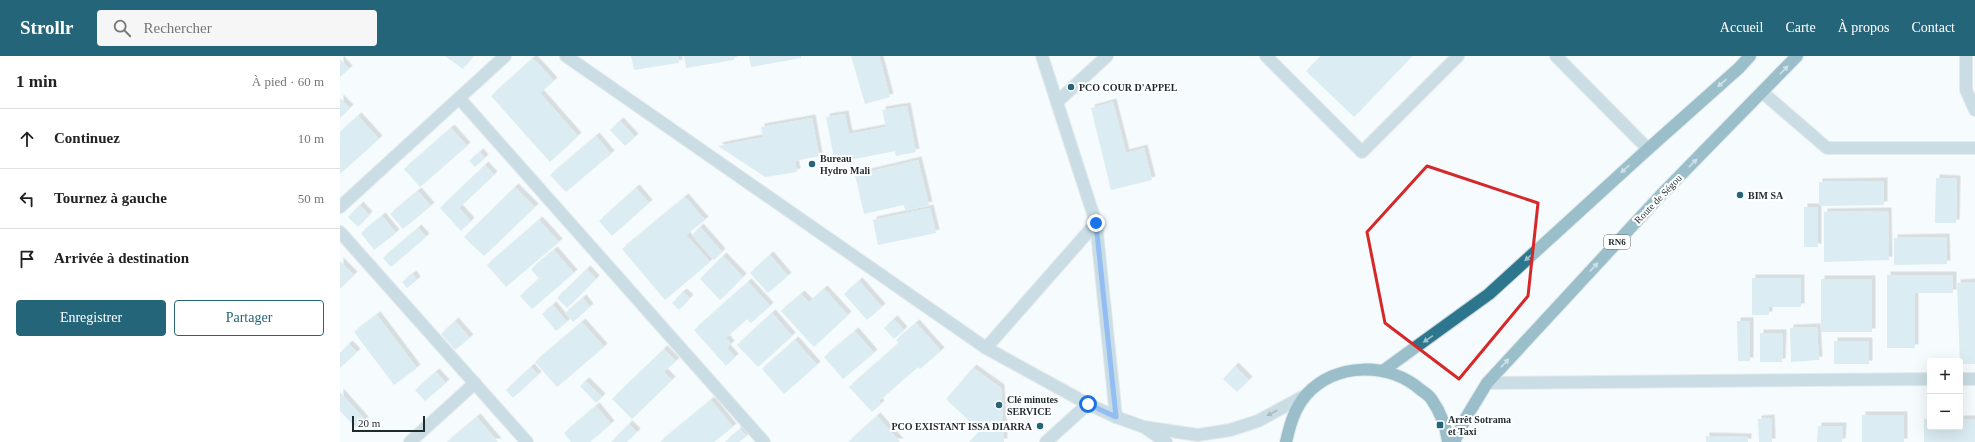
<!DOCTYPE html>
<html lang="fr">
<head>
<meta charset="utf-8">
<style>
	:root { --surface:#fff; --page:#f6f6f6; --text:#222; --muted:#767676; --line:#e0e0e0; --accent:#25657a }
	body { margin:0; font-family:Georgia,serif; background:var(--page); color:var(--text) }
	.controls { position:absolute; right:12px; bottom:12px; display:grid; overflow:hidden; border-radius:4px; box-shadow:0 4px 16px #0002 }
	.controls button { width:36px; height:36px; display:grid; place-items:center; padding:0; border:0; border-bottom:1px solid var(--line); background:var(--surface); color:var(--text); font:20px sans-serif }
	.scale { position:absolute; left:12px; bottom:10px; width:73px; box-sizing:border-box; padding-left:4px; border:2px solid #1f2b2f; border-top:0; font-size:11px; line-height:14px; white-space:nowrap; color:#1f2b2f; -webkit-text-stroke:3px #fff; paint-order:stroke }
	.stop { position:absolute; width:12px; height:12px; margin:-9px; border:3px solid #1a73e8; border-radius:50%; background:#fff }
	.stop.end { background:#1a73e8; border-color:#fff; box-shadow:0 1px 4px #0008 }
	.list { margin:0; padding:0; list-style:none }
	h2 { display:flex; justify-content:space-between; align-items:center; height:52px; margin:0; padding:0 16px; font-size:17px }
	h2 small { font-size:13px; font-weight:400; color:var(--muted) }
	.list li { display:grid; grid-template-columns:26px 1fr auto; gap:12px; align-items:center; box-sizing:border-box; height:60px; padding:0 16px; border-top:1px solid var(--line) }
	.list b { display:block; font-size:15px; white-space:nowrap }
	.list em { font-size:13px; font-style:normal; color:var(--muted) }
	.actions { display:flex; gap:8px; padding:12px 16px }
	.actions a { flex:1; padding:9px 0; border:1px solid var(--accent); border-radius:4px; text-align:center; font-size:14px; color:var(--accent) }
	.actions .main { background:var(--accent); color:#fff }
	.icon { flex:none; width:22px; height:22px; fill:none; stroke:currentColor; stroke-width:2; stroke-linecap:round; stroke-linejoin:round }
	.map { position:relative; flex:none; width:1635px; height:386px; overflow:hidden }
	header { display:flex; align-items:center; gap:24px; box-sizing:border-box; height:56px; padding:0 20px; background:var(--accent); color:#fff }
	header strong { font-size:19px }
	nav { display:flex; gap:22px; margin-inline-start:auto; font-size:14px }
	.search { width:280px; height:36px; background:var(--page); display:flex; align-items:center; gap:10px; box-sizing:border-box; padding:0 14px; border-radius:4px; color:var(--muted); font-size:15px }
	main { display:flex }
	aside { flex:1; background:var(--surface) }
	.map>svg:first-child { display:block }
	.building { fill:#bad9e4; filter:url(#shadow) }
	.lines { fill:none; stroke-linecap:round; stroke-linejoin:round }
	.service-casing { stroke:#ced6d9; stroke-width:14 }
	.minor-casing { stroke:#ced6d9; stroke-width:14 }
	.trunk-casing { stroke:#ced6d9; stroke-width:14 }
	.service { stroke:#95b9c7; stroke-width:12 }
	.minor { stroke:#95b9c7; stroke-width:12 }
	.trunk { stroke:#2c768e; stroke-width:12 }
	.oneway { fill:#a0c1cc }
	.oneway2 { fill:#546b73 }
	.route { stroke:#1a73e8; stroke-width:5 }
	.marked { fill:none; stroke:#d62828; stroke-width:3; stroke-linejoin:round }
	.poi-dot { fill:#25657a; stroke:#fff; stroke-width:1.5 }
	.labels { text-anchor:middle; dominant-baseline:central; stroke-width:4; stroke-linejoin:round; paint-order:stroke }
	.shield { fill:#fff; stroke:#626b6d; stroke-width:1 }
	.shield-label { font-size:9px; font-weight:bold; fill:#1f2b2f }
	.poi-label { font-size:10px; font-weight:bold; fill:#1f2b2f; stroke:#fff; text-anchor:start }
	.street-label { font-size:10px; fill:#1f2b2f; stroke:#fff }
</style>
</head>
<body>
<header>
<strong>Strollr</strong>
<div class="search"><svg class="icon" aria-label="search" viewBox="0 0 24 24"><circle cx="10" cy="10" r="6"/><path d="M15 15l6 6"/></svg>Rechercher</div>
<nav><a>Accueil</a><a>Carte</a><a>À propos</a><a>Contact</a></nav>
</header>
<main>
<aside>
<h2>1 min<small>À pied · 60 m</small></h2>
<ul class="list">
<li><svg class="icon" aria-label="ahead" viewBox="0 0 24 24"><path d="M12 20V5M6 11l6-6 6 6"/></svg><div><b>Continuez</b></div><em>10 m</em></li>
<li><svg class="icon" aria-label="left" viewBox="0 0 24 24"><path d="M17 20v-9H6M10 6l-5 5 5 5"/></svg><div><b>Tournez à gauche</b></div><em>50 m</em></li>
<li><svg class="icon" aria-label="arrive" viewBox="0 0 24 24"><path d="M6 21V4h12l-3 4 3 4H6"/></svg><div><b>Arrivée à destination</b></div></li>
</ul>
<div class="actions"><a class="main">Enregistrer</a><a>Partager</a></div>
</aside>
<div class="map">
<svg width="1635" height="386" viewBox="0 0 1635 386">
	<defs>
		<filter id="shadow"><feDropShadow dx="3.5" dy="-3.5" stdDeviation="0" flood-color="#0004"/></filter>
	</defs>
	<rect width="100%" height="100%" fill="#f5fbfe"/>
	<!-- building -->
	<g class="building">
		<polygon points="105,0 132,0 123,13"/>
		<polygon points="291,0 338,0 339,7 294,14"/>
		<polygon points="344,0 394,0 394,4 346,12"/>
		<polygon points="409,0 461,0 461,2 411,11"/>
		<polygon points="511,0 539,0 550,41 525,48"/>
		<polygon points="981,0 1072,0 1014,61 966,15"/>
		<polygon points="193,2 214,25 200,37 238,80 210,106 151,40"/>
		<polygon points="0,3 9,13 0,21"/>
		<polygon points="0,42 10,52 0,62"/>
		<polygon points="773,46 786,97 804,92 812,124 771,134 751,52"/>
		<polygon points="567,50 576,96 556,100 555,95 495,107 486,61 505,58 509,78 546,71 542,54"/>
		<polygon points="18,60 39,83 0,118 0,76"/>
		<polygon points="472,62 479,100 455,105 457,116 425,121 378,90 423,81 421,71"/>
		<polygon points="280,65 295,81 285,90 270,74"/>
		<polygon points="111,72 127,90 80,131 64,113"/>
		<polygon points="256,80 271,98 226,136 210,119"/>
		<polygon points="140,96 145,102 135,111 129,105"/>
		<polygon points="578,104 589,149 565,155 564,149 524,158 515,119"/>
		<polygon points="145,109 154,119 119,152 131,165 121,175 100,152"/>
		<polygon points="1596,122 1617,123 1616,167 1595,167"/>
		<polygon points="1544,125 1544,149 1479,150 1479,126"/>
		<polygon points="175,131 195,151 144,200 124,181"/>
		<polygon points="296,132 309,147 272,180 259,165"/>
		<polygon points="78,135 91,150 63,173 50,158"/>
		<polygon points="345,141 365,164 346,179 370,206 325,244 282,193"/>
		<polygon points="20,149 29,159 18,171 8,161"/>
		<rect x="1464" y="151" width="14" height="40"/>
		<polygon points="590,152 596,177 538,189 533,164"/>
		<polygon points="1548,155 1549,204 1484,206 1484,156"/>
		<polygon points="42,160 56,177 34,194 21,177"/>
		<polygon points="199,164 219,186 166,231 147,209"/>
		<polygon points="360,171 382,196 374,204 352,179"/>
		<polygon points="78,172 86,181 51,211 43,202"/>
		<polygon points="1606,181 1607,208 1554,209 1554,182"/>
		<polygon points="214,194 234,217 192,253 180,240 199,223 191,213"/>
		<polygon points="430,199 448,220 428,237 410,217"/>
		<polygon points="383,200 403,221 380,244 360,223"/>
		<polygon points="0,205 14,219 0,233"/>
		<polygon points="247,213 256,223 227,252 217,242"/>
		<polygon points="73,218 77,224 67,232 62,226"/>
		<polygon points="1547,219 1613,219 1613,237 1575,237 1575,292 1547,292"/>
		<polygon points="1412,222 1461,222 1461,251 1429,251 1429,259 1412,259"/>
		<rect x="1481" y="223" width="51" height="53"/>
		<polygon points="519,225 542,251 527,264 504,238"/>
		<polygon points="408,226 430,250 411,267 407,263 386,282 391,288 387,292 395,301 386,310 354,274"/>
		<polygon points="1635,226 1635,308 1620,308 1617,227"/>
		<polygon points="484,233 508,259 474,291 441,255 461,238 469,246"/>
		<polygon points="343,236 350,242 339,254 332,247"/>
		<polygon points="243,242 250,251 233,266 225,257"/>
		<polygon points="213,249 227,266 216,275 202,258"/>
		<polygon points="432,257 452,280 418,311 397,289"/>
		<polygon points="37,259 77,312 54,329 14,276"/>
		<polygon points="554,263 564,274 554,283 544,272"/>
		<polygon points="115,265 130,282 115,294 101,278"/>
		<polygon points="1397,265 1410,265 1410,305 1398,305"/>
		<polygon points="242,266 264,291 217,331 195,306"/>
		<polygon points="576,267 601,295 580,313 578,311 539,345 541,348 532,356 509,331 559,287 556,284"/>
		<polygon points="1477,271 1479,304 1451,306 1450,272"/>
		<polygon points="515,275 534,297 503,323 484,301"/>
		<polygon points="1420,277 1443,277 1442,306 1420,306"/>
		<polygon points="455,284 477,309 444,338 422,313"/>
		<rect x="1494" y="285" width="35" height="23"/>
		<polygon points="9,288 17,296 0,312 0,297"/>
		<polygon points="324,293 336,305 324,316 332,324 292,363 272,343"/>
		<polygon points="895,310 909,324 897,336 883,323"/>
		<polygon points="191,311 198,319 173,342 166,334"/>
		<polygon points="633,312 661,332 664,386 629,386 640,375 606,343"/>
		<polygon points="96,316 106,327 85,345 75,334"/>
		<polygon points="246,325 262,341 256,347 240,330"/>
		<polygon points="0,336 25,364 16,372 0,355"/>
		<polygon points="371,344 393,371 374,386 320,386"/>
		<polygon points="256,350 271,368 250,386 231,386 224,377"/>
		<rect x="1522" y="359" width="42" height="27"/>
		<polygon points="537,360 560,386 508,386"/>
		<polygon points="137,361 158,386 107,386"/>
		<polygon points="1431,362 1432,386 1419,386 1418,363"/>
		<polygon points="1584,363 1590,363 1590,371 1620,371 1620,363 1635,363 1635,386 1584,386"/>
		<polygon points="289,368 297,376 287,386 271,386"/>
		<polygon points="1478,370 1503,370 1502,386 1477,386"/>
		<polygon points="400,373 407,380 399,386 385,386"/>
		<polygon points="1366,380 1408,381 1408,386 1366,386"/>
	</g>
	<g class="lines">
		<!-- service casing -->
		<g class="service-casing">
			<g id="service">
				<polyline points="926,0 1022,96 1118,0"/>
				<polyline points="1216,0 1308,93"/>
				<polyline points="717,46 767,0"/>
			</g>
		</g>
		<!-- minor casing -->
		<g class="minor-casing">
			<g id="minor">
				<polyline points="226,0 646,292 748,348 776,361 804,371 858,379 890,374 918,365 966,339"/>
				<polyline points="702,0 756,167 776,361"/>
				<polyline points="1626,0 1626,34 1635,54"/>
				<polyline points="1422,36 1487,92 1635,92"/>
				<polyline points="119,42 424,386"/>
				<polyline points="0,151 165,0"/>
				<polyline points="0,176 187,386"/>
				<polyline points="646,292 756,167"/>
				<polyline points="1620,323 1635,323"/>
				<polyline points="1147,327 1590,323"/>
				<polyline points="807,373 826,386"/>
				<polyline points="70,386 135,327"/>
				<polyline points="706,386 748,348"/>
			</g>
		</g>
		<!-- trunk casing -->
		<g class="trunk-casing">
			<g id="trunk">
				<polyline points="1044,314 1149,238 1308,93 1399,12 1410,0"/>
				<path d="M946 386C950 369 954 353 966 339 996 306 1049 306 1081 334 1085 337 1090 340 1092 344 1101 357 1106 370 1108 386"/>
				<polyline points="1114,386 1127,360 1147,327 1320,140 1457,0"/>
			</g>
		</g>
		<!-- service -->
		<use href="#service" class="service"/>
		<!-- minor -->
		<use href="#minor" class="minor"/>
		<!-- trunk -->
		<use href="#trunk" class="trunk"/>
	</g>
	<!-- one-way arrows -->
	<defs><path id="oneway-solid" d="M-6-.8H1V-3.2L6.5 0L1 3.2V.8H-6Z"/></defs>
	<g class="oneway">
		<use href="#oneway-solid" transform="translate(1444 14) rotate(-46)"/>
		<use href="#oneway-solid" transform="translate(1382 27) rotate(139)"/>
		<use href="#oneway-solid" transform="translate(1353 107) rotate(-45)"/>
		<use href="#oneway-solid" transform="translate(1285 113) rotate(138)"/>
		<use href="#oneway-solid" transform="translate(1189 201) rotate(138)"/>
		<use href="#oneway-solid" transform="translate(1254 211) rotate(-47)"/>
		<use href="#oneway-solid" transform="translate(1088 283) rotate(145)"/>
		<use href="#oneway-solid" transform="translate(1165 307) rotate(-47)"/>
	</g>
	<use class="oneway2" href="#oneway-solid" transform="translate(932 357) rotate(152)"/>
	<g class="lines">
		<!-- route -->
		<polyline class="route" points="748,348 776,361 756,167"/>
	</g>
	<!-- marked area -->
	<path d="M0 0H1635V386H0ZM1087 110 1198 147 1188 240 1119 323 1045 267 1027 176Z" fill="#f5fbfe" fill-opacity=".55" fill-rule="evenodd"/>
	<path class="marked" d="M1087 110 1198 147 1188 240 1119 323 1045 267 1027 176Z"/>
	<!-- markers -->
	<g class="poi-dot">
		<circle cx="731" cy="31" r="4"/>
		<circle cx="472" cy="108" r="4"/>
		<circle cx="1400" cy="139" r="4"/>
		<circle cx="659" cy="349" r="4"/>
		<rect x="1096" y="365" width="8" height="8" rx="2"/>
		<circle cx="700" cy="370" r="4"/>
	</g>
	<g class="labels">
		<!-- shield labels -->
		<rect class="shield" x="1264" y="179" width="26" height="14" rx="3"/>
		<g class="shield-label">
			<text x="1277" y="186">RN6</text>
		</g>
		<!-- poi labels -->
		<g class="poi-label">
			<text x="739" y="31">PCO COUR D'APPEL</text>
			<text x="480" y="102">Bureau<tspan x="480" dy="12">Hydro Mali</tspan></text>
			<text x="1408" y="139">BIM SA</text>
			<text x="667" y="343">Clé minutes<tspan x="667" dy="12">SERVICE</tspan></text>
			<text x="1108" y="363">Arrêt Sotrama<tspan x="1108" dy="12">et Taxi</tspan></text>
			<text x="692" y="370" text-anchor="end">PCO EXISTANT ISSA DIARRA</text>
		</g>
		<!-- street labels -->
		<g class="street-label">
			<text transform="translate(1318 143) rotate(-46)">Route de Ségou</text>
		</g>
	</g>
</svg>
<div class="controls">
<button>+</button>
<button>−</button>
</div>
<div class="scale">20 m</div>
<div class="stop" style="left:748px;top:348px"></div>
<div class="stop end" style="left:756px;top:167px"></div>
</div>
</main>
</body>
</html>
